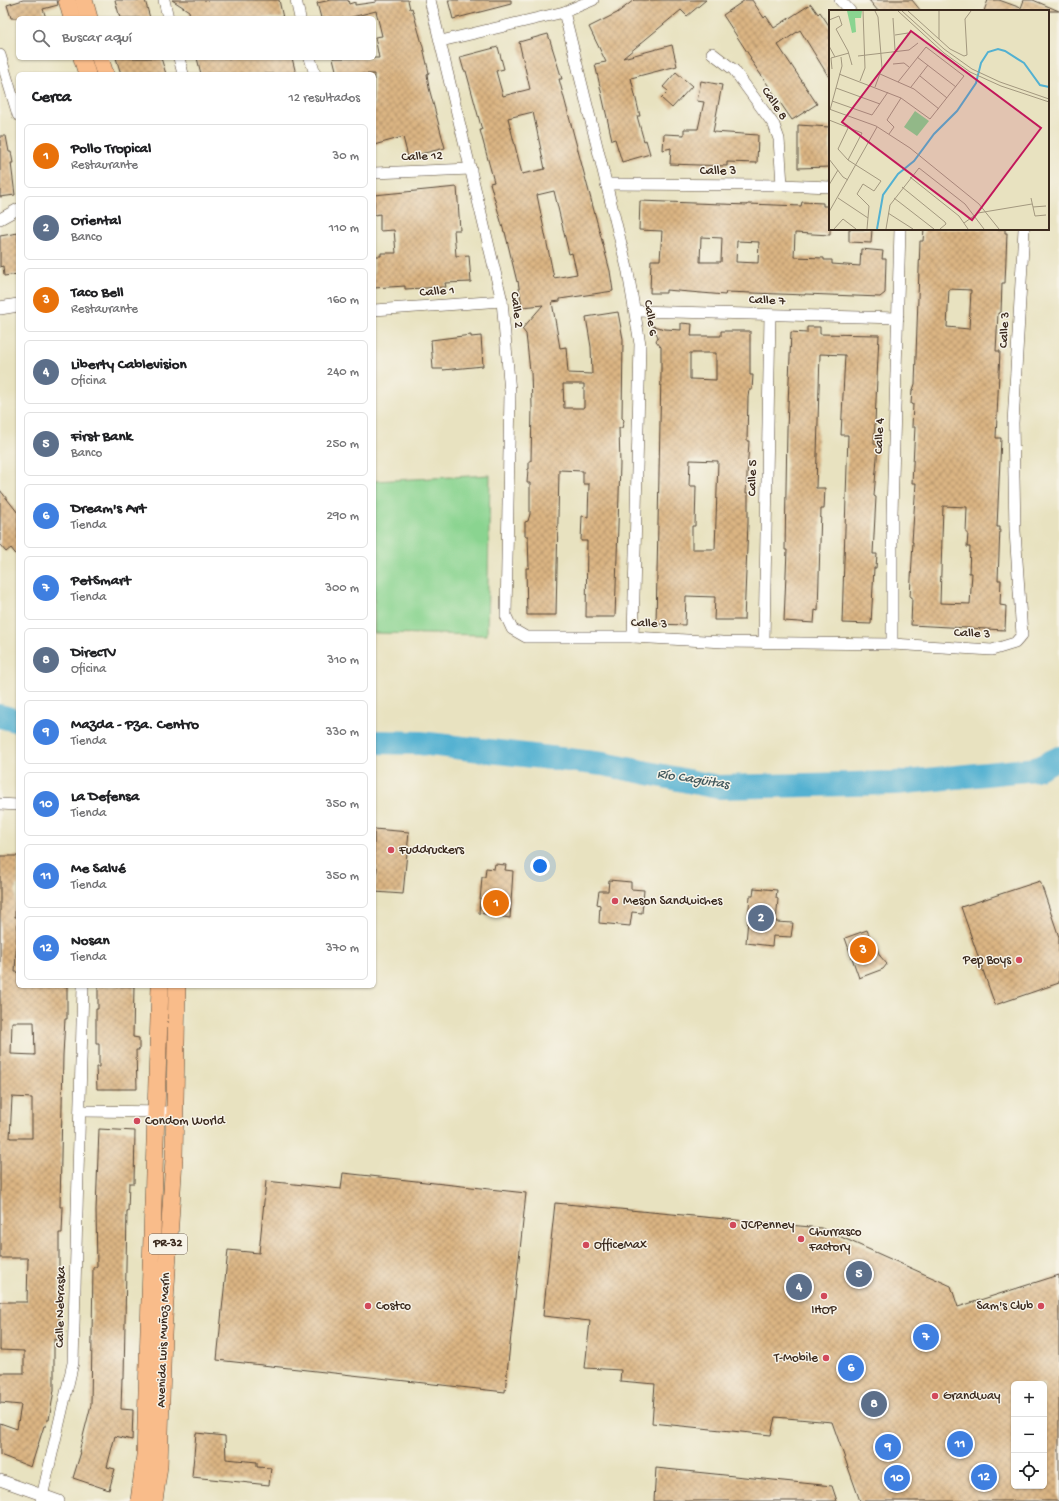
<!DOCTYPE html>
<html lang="es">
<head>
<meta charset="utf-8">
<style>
	:root { --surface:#fff; --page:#f6f6f6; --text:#202124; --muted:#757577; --line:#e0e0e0; --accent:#0b8043 }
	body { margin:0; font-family:"Gochi Hand",sans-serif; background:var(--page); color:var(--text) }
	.controls { position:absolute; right:12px; bottom:12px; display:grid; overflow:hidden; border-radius:6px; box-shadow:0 1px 3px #0004 }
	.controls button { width:36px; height:36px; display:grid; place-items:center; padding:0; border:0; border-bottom:1px solid var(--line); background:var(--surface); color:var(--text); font:20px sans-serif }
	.you { position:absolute; left:540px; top:866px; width:14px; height:14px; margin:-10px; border:3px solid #fff; border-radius:50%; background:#1a73e8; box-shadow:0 0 0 6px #1a73e833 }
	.badge { display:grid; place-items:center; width:26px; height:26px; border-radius:50%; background:var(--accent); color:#fff; font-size:13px; font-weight:700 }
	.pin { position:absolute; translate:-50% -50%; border:2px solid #fff; box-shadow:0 1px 4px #0006 }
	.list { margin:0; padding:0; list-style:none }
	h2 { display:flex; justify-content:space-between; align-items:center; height:52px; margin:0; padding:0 16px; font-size:17px }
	h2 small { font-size:13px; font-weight:400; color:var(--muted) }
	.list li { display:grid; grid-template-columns:26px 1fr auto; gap:12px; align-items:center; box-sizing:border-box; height:64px; margin:0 8px 8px; padding:0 8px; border:1px solid var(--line); border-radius:6px }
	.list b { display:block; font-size:15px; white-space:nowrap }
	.list p { margin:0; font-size:13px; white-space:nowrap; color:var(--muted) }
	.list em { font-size:13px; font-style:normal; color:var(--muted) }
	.icon { flex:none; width:22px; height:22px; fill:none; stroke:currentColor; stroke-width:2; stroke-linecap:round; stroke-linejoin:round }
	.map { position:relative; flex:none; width:1059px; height:1501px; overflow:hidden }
	.search { position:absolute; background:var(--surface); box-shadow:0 1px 3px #0004; left:16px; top:16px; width:360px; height:44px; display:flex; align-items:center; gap:10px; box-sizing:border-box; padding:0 14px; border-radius:6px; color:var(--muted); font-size:15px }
	.panel { position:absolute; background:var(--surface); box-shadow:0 1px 3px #0004; left:16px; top:72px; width:360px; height:916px; border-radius:6px }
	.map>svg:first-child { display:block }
	.garden { fill:#8ad490; stroke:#627f57 }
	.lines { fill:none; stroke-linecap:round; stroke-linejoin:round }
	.river { stroke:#53b1d1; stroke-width:24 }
	.building { fill:url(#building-cross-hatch); fill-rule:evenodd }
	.minor-casing { stroke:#554636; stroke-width:12 }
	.tertiary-casing { stroke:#554636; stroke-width:14 }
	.primary-casing { stroke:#554636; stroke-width:18 }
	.minor { stroke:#fff; stroke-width:11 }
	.tertiary { stroke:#fff; stroke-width:13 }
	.primary { stroke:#f9bc8a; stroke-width:17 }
	.poi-dot { fill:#d1495b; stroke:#f7f3e8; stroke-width:1.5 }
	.labels { text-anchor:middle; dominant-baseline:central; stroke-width:3; stroke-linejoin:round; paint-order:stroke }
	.shield { fill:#f7f3e8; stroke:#73665b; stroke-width:1 }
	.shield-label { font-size:12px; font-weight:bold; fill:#3b2a1e }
	.street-label { font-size:13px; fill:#3b2a1e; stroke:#f7f3e8 }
	.poi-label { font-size:13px; fill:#3b2a1e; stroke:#f7f3e8; text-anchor:start }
	.water-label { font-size:14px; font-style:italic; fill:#43595d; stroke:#f7f3e8 }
	.inset-river { fill:none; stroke:#53b1d1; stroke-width:2 }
	.inset-road { fill:none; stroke:#a3987f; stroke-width:1 }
	.view { fill:#c2185b; fill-opacity:0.15; stroke:#c2185b; stroke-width:2 }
	.inset-edge { fill:none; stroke:#3b2a1e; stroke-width:2 }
</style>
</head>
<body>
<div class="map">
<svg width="1059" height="1501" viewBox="0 0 1059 1501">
	<defs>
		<pattern id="building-cross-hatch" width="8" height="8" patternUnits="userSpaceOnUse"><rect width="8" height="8" fill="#dbb583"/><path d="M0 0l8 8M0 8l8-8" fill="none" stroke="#b3936b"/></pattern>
	</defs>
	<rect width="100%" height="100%" fill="#f7f3e8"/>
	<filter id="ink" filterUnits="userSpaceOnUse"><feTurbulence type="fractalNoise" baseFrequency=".025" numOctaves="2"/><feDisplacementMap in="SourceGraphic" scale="8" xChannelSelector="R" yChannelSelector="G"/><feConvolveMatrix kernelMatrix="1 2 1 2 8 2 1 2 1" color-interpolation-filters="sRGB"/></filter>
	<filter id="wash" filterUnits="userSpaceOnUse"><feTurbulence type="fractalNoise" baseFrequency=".012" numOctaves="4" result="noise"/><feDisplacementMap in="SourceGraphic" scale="16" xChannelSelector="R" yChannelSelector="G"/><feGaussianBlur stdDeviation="0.9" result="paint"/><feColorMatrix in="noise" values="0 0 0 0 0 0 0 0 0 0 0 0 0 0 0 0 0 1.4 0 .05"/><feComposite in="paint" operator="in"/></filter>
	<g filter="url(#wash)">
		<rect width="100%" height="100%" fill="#e8e2c0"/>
		<!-- garden -->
		<polygon class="garden" points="490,475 487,635 374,633 374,481"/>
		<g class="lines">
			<!-- river -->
			<g class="river">
				<polyline points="0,716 18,721"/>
				<polyline points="374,742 420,743 603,764 718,787 896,783 1036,769 1059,758"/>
			</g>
		</g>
		<g id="blocks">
			<!-- building -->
			<g class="building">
				<polygon points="23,0 57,0 58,5 43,9 46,18 11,18 7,5"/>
				<polygon points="115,0 145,0 150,18 120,18"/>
				<polygon points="172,0 279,0 283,18 190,18 189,11"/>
				<polygon points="331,0 348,0 349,4 355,2 355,5 376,2 376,0 408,0 410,9 412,8 423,47 429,73 427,74 429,88 445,148 408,157 403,137 374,145 374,74 337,74 333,58 379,58 375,37 382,36 376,11 348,18 321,18 317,3"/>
				<polygon points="448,0 511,0 511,4 453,19"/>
				<polygon points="634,0 706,0 687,16 681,10 623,58 672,45 677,66 631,78 640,116 637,116 644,141 646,140 650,154 622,162 615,139 612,140 595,64 606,62 589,27 617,13"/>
				<polygon points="745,0 752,0 764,18 766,16 774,28 811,4 818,14 820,12 830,27 830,79 800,30 778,45 817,104 792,120 750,59 751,58 723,15"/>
				<polygon points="869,0 912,0 921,11 878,11"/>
				<polygon points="988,0 999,0 1021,8 1024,0 1033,0 1059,11 984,11"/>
				<path d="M548 34 562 79H559L610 271 613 291 560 299V301L552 302 560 348 566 347 568 373 592 374 591 347 586 317 618 312 623 339 622 418 624 420 622 428H619L620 464 615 617H586L587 541H581L582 516 588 517 589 484H583V471L559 470 556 615H527L526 568H529L528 536H525V522L528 521 530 514V483H527L528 469H529V461H531L532 407 531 371H530L526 334 522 329 543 305 522 307 518 281 517 282 505 232H504L490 183 494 182 480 130H482L466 71H464L460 57 498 47 504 69 496 71 503 96 530 89 519 42ZM533 112 545 169 522 174 508 118ZM554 191 569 254 572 253 577 274 554 278 537 195ZM563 384H584V408H564Z"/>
				<polygon points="116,58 161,58 166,74 121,74"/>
				<polygon points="197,58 292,58 296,74 201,74"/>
				<polygon points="676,72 692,86 672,108 661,98 668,91 663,87"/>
				<polygon points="701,81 722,85 713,132 758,135 757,163 727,162 727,166 670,164 671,148 663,150 664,134 684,135 684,129 698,129 704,102 697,101"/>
				<polygon points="798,125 830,127 830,167 798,168"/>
				<polygon points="0,136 6,136 9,152 11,152 13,163 11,163 15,195 0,197"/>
				<polygon points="457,187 460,230 454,230 456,256 469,255 471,282 445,283 446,287 424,288 405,289 405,286 374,288 374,256 381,256 381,253 396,253 394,230 380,231 380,214 374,215 374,195"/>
				<path d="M640 201 748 205V204L801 206 802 202 823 203V206H830V235L795 233 794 257 824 258V260H832V264L860 266 861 249 883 251 882 259H886L885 293 880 297 805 294V295L726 292 725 295 666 290V293H650L651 260H660L662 231 639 230ZM701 237 722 238 721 262H700ZM737 241 759 242 758 263 736 262Z"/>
				<polygon points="849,229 872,229 871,243 849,242"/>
				<path d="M924 229H1005V233H1007L1005 283H1002L1001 313H998L996 351H1000L996 438H1001L997 527H1000L998 580H1001L1000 605 1006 606 1005 630 911 625 912 597H910L913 542H912L916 483H912L915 427H912L913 404H911L912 390H913L915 384 920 241H923ZM949 289 971 290 969 329 947 327ZM943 506 967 507 966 533H968L967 547H970L969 573H972L970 604 940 603Z"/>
				<polygon points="18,233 18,274 4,276 3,266 0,267 0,236"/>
				<path d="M681 323 692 324 691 336H721V331H750V375H753L752 390H749L748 397 747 441H749L746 493H748V523L744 620H714L715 597 686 596 685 625 656 624 661 373V347L656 341 658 337 653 326 665 329 681 330ZM690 353H716V380L690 379ZM690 460 718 461 715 549H692V526H695L696 486H689Z"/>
				<polygon points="807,327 820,327 820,334 879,335 874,444 878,445 874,496 876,497 873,554 877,554 876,568 874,568 871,624 842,623 848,435 841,435 845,355 820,354 816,488 825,488 824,509 821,509 818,611 815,610 814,623 784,621 787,550 785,550 787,429 791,332 807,333"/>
				<polygon points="471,335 471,337 481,336 483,366 443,370 443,369 433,369 431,340"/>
				<polygon points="0,490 18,513 18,557 11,548 6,552 0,545"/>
				<polygon points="374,829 409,832 403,894 375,892 377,867 374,867"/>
				<path d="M0 856H18V885H16L15 917H18L15 972H18V986H67V1019H65L63 1055 60 1207H63L62 1233H59V1340L54 1339V1390L49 1420H47L46 1426H44L31 1467 0 1455V1423L17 1429 21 1405 0 1403V1373H24V1351L0 1350V1302H27L28 1258H0ZM12 1022H34L35 1055 11 1054ZM12 1097 32 1098V1138H10Z"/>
				<polygon points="495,864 506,865 505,870 513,871 510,918 479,913 482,877 485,877 486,868 494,869"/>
				<polygon points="609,880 631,882 631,889 644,890 642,913 632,912 630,926 599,923 600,905 597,904 599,891 608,891"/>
				<polygon points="1040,881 1059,937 1059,983 995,1005 961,907"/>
				<polygon points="754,888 777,890 776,898 778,899 776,922 793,923 791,937 773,936 772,946 746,943 750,896 753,896"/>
				<polygon points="867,930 871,940 873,939 880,956 887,964 883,969 859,978 845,938"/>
				<polygon points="98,986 134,986 133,1037 139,1038 139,1050 136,1050 137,1089 97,1089 96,1067 99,1067 99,1044 96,1044 96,1009 98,1009"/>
				<polygon points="99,1129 135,1131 134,1183 129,1183 128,1211 127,1211 124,1378 122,1378 121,1409 133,1410 132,1440 115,1436 107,1467 115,1469 109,1490 73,1478 81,1452 79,1452 91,1405 93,1267 97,1267 96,1210"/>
				<polygon points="343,1173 526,1193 505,1392 217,1360 228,1250 259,1253 266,1181 341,1189"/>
				<path d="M555 1203 821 1228 951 1286 958 1307 1059 1275V1501H860L832 1422 775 1417 771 1435 652 1423 655 1384 620 1381 621 1370 585 1368 590 1321 543 1316ZM1014 1384H1044V1486H1014Z"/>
				<polygon points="196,1433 225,1436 226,1459 257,1462 257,1467 271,1468 269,1485 192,1477"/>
				<polygon points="656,1468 832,1486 837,1501 654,1501"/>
			</g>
		</g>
	</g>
	<g filter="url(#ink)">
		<use href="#blocks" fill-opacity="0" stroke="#554636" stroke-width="1"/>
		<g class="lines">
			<!-- minor casing -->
			<g class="minor-casing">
				<g id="minor">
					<polyline points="164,0 168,18"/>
					<polyline points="296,0 300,18"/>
					<polyline points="430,0 502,301 510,392 506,616 512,629 526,637 633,637 723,642 892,644 992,650 1015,643 1022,635 1015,531 1013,423 1024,229"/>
					<polyline points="840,0 850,11"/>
					<polyline points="564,12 628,272 640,344 633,637"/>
					<polyline points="441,41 564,12 593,0"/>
					<polyline points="712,53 734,70 774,125 779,139 782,185"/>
					<polyline points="0,55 18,115"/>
					<polyline points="179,58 183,74"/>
					<polyline points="310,58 315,74"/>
					<polyline points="374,173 471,169"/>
					<polyline points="606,184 782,185 830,187"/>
					<polyline points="0,219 18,209"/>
					<polyline points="374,310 502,301"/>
					<polyline points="636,311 898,318"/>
					<polyline points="764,641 770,315"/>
					<polyline points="892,644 892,514 900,229"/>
					<polyline points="0,804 18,805"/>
					<polyline points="80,1111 175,1112"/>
					<polyline points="0,1480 59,1501"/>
					<polyline points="41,1501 73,1363 83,986"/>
				</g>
			</g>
			<!-- tertiary casing -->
			<g class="tertiary-casing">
				<polyline id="tertiary" points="0,308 18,305"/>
			</g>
			<!-- primary casing -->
			<g class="primary-casing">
				<g id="primary">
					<polyline points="67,0 72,18"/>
					<polyline points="84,0 89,18"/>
					<polyline points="82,58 87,74"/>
					<polyline points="100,58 105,74"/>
					<polyline points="139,1501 145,1455 160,986"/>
					<polyline points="154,1501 159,1466 163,1334 174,1159 177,986"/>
				</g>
			</g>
			<!-- minor -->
			<use href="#minor" class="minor"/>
			<!-- tertiary -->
			<use href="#tertiary" class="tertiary"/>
			<!-- primary -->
			<use href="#primary" class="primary"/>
		</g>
	</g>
	<!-- markers -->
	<g class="poi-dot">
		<circle cx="391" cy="850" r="4"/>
		<circle cx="615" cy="901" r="4"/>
		<circle cx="1019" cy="960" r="4"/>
		<circle cx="137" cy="1121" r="4"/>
		<circle cx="733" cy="1225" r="4"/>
		<circle cx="801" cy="1239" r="4"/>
		<circle cx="586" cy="1245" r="4"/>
		<circle cx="824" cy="1296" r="4"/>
		<circle cx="368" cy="1306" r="4"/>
		<circle cx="1041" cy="1306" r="4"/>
		<circle cx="826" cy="1358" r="4"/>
		<circle cx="935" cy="1396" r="4"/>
	</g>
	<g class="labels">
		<!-- shield labels -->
		<rect class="shield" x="149" y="1234" width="38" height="20" rx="3"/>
		<g class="shield-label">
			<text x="168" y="1244">PR-32</text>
		</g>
		<!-- street labels -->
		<g class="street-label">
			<text transform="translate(774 104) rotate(57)">Calle 8</text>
			<text transform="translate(422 157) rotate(-2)">Calle 12</text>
			<text x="718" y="171">Calle 3</text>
			<text transform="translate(437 292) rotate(-4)">Calle 1</text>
			<text transform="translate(767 301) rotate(2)">Calle 7</text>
			<text transform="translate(516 310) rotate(83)">Calle 2</text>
			<text transform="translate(650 318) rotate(81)">Calle 6</text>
			<text transform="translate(1005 330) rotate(-87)">Calle 3</text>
			<text transform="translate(880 436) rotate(-88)">Calle 4</text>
			<text transform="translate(753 478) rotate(-89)">Calle 5</text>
			<text transform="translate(649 624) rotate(2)">Calle 3</text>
			<text transform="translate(972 634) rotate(2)">Calle 3</text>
			<text transform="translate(61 1307) rotate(-89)">Calle Nebraska</text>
			<text transform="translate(164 1340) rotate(-88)">Avenida Luis Muñoz Marín</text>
		</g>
		<!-- poi labels -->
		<g class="poi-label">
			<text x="399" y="850">Fuddruckers</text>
			<text x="623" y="901">Meson Sandwiches</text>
			<text x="1011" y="960" text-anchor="end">Pep Boys</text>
			<text x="145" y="1121">Condom World</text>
			<text x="741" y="1225">JCPenney</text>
			<text x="809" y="1232">Churrasco<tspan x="809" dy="15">Factory</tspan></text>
			<text x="594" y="1245">OfficeMax</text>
			<text x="376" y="1306">Costco</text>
			<text x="1033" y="1306" text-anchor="end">Sam's Club</text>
			<text x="824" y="1310" text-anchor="middle">IHOP</text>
			<text x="818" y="1358" text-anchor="end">T-Mobile</text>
			<text x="943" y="1396">Grandway</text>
		</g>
		<!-- water labels -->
		<g class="water-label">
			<text transform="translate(693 780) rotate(9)">Río Cagüitas</text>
		</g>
	</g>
	<!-- overview -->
	<g transform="translate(829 10)">
		<rect width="220" height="220" fill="#e8e2c0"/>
		<path d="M18 1H33L32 8H26L27 22 23 23Z" fill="#8ad490"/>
		<path d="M86 101 100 111 88 126 75 117Z" fill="#8ad490"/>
		<path class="inset-river" d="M48 219 54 185 69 164 85 151 105 124 128 101 147 73 152 53 159 42 169 39 176 41 195 53 211 75 220 77"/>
		<path class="inset-road" d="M69 1 115 43 141 62 172 76 220 92M73 1 115 39 143 59 171 72 220 89M79 1 121 39 135 46 138 45 136 9 142 1M64 8 66 40M0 10 10 6 13 15 7 19 19 41 23 55M66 25 79 23M110 29V1M0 36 6 47M29 46 80 40 89 33M88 47 127 77M64 54 75 53 80 57M3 59 2 48 20 43M10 64 72 88 101 109 135 66 97 37 69 72M51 64 85 79 110 99M91 66 118 88M31 71 36 58 34 1M46 77 53 58 49 7 46 1M82 77 99 55M7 78 51 94M3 91 43 105 59 82M0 99 47 116 81 138 150 194 170 219M1 100 13 56 12 47M0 110 33 123 19 150M20 116 9 139 19 150 52 171 45 181 34 174 28 184 40 196 38 219M60 124 65 117 58 110 72 88M0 149 14 167 19 170M81 167 130 206 139 219M0 175 9 160M73 177 116 212 117 214 111 219M9 188 39 208M65 188 105 219M202 188 206 206 217 205M204 197 217 196M0 202 48 117M59 203 84 219M135 213 149 203 203 194M5 219 14 209 27 219M57 219 61 195 90 158 136 194 155 219"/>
		<path class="view" d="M82 21 212 118 143 210 13 112Z"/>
		<rect width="220" height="220" class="inset-edge"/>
	</g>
</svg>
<div class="controls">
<button>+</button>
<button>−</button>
<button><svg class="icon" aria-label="locate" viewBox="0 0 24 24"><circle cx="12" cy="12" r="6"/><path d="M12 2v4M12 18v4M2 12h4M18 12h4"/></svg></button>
</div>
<div class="you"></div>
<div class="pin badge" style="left:496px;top:903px;background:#e8710a">1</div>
<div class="pin badge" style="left:761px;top:918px;background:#5c6f8a">2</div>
<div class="pin badge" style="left:863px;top:950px;background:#e8710a">3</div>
<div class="pin badge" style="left:799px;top:1287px;background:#5c6f8a">4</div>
<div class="pin badge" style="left:859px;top:1274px;background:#5c6f8a">5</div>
<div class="pin badge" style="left:851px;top:1368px;background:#3f7fe0">6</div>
<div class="pin badge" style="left:926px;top:1337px;background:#3f7fe0">7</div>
<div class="pin badge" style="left:874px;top:1404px;background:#5c6f8a">8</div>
<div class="pin badge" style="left:888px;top:1447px;background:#3f7fe0">9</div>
<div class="pin badge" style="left:897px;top:1478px;background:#3f7fe0">10</div>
<div class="pin badge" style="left:960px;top:1444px;background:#3f7fe0">11</div>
<div class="pin badge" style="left:984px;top:1477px;background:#3f7fe0">12</div>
<div class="search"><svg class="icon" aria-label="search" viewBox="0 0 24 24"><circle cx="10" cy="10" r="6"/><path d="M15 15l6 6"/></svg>Buscar aquí</div>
<section class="panel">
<h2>Cerca<small>12 resultados</small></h2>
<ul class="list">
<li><span class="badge" style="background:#e8710a">1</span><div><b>Pollo Tropical</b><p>Restaurante</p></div><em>30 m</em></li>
<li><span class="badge" style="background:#5c6f8a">2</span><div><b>Oriental</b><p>Banco</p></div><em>110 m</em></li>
<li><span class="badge" style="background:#e8710a">3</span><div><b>Taco Bell</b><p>Restaurante</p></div><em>160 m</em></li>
<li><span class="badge" style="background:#5c6f8a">4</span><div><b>Liberty Cablevision</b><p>Oficina</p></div><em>240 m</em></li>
<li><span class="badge" style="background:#5c6f8a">5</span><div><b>First Bank</b><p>Banco</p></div><em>250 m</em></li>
<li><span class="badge" style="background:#3f7fe0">6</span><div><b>Dream's Art</b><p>Tienda</p></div><em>290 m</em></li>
<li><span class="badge" style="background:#3f7fe0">7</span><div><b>PetSmart</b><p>Tienda</p></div><em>300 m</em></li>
<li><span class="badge" style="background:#5c6f8a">8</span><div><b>DirecTV</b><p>Oficina</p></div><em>310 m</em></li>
<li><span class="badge" style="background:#3f7fe0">9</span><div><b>Mazda - Pza. Centro</b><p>Tienda</p></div><em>330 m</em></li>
<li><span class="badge" style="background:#3f7fe0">10</span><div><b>La Defensa</b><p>Tienda</p></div><em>350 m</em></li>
<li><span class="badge" style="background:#3f7fe0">11</span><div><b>Me Salvé</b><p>Tienda</p></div><em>350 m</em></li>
<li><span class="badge" style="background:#3f7fe0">12</span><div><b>Nosan</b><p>Tienda</p></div><em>370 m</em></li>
</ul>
</section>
</div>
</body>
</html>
